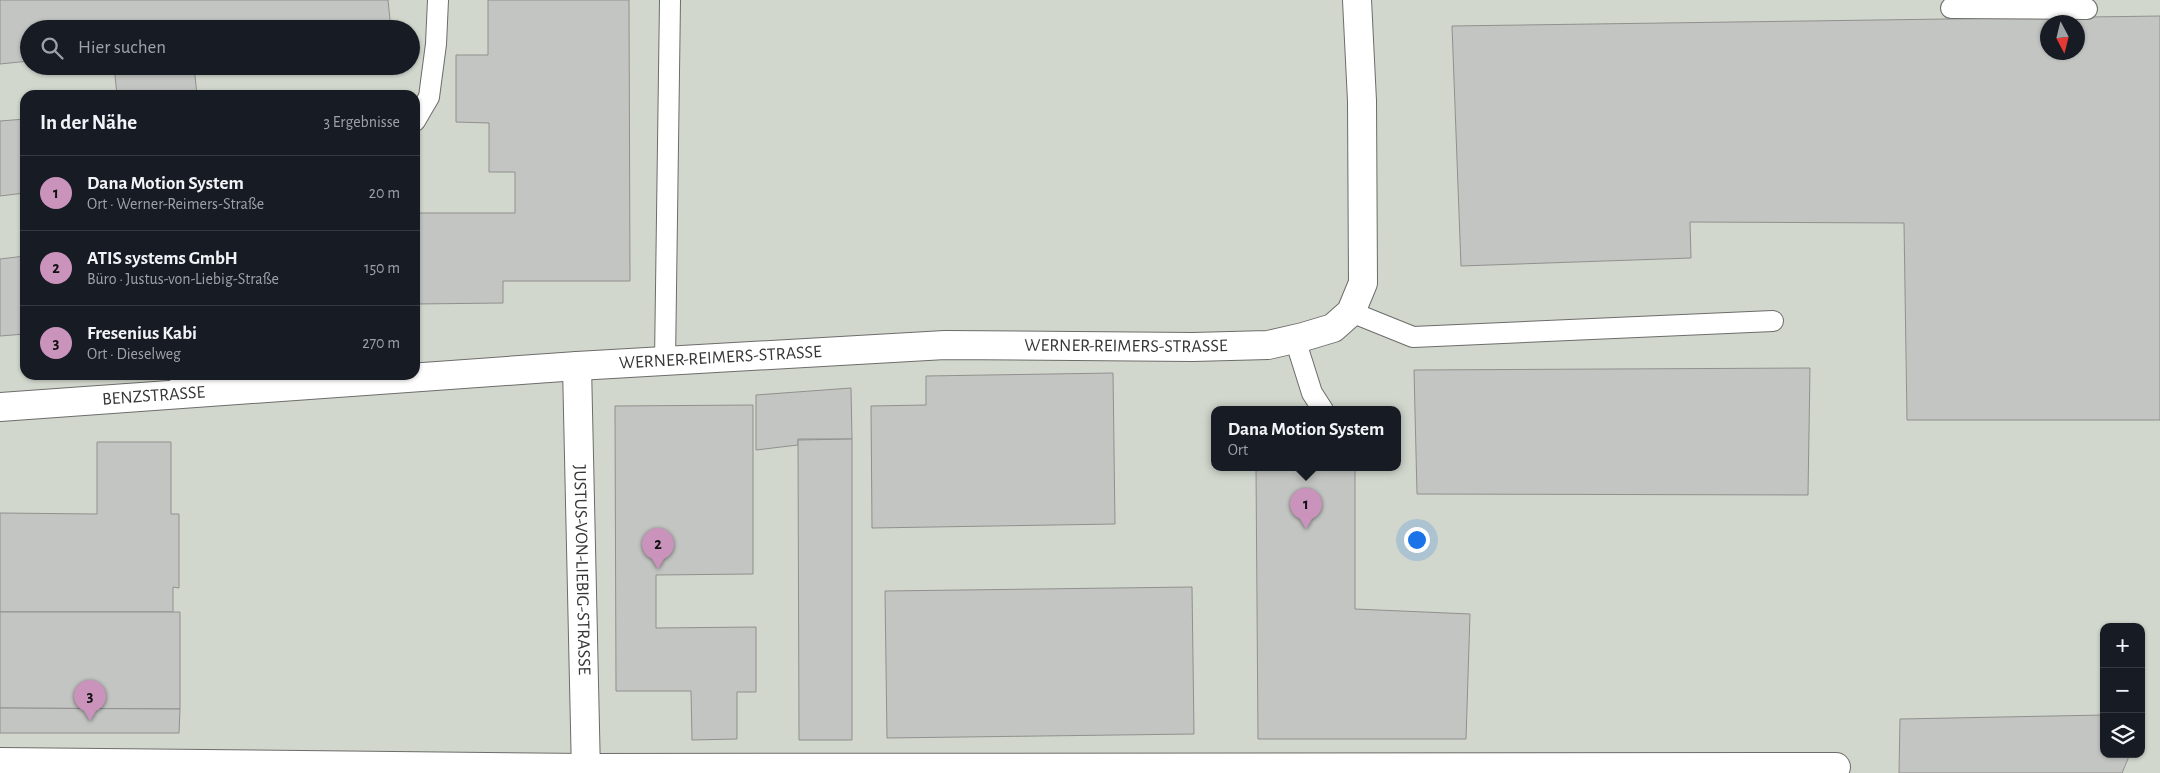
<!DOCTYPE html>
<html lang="de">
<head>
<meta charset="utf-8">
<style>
	:root { --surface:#171b24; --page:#242831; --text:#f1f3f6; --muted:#9ea1a6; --line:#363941; --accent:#ca93bc }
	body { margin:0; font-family:"Alegreya Sans",sans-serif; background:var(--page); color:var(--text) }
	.controls { position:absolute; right:15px; bottom:15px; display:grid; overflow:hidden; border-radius:10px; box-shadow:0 1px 4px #0004 }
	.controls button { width:45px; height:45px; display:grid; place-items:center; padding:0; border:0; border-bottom:1px solid var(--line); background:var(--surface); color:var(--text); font:25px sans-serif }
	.compass { position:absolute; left:2040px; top:15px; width:45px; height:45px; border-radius:50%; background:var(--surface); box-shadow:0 1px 4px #0004; rotate:173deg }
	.you { position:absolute; left:1416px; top:539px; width:18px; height:18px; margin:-12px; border:4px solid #fff; border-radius:50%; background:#1a73e8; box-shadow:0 0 0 8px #1a73e833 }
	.badge { display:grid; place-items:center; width:32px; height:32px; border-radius:50%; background:var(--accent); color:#111; font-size:16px; font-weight:700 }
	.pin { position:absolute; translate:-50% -41px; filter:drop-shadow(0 1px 2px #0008) }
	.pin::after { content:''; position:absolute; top:26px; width:18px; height:15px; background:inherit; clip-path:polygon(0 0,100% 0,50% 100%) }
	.popup { position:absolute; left:1211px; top:406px; width:190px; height:65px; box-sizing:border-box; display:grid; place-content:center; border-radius:10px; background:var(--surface); filter:drop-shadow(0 1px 4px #0005); font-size:16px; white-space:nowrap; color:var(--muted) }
	.popup b { font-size:19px; color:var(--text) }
	.popup::after { content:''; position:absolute; left:50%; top:100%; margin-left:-10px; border:10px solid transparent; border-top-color:var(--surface) }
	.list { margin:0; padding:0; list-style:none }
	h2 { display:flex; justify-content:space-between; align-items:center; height:65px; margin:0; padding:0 20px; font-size:21px }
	h2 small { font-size:16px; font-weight:400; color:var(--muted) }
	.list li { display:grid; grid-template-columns:32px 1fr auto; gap:15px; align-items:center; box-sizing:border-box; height:75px; padding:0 20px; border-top:1px solid var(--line) }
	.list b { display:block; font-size:19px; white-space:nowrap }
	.list p { margin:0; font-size:16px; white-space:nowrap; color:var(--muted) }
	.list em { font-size:16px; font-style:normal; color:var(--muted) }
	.icon { flex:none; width:28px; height:28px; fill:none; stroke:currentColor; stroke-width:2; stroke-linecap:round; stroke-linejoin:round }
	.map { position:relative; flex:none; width:2160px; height:773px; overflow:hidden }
	.search { position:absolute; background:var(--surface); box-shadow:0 1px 4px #0004; left:20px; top:20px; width:400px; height:55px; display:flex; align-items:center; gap:12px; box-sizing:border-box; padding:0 18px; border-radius:28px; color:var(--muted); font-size:19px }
	.panel { position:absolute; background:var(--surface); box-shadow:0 1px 4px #0004; left:20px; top:90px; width:400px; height:290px; border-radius:15px }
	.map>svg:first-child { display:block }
	.built { fill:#d1d7cd; fill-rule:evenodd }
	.building { fill:#c3c5c2; stroke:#90918e; fill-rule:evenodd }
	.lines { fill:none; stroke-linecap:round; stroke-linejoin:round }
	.lane-casing { stroke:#6c6d6a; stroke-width:22 }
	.street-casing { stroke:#6c6d6a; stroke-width:30 }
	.lane { stroke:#fff; stroke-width:20 }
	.street { stroke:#fff; stroke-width:28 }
	.labels { text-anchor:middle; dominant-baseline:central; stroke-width:4; stroke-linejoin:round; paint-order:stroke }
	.street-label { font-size:18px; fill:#353635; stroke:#dddfdc }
</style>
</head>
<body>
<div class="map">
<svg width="2160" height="773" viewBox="0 0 2160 773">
	<rect width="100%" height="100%" fill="#dddfdc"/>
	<!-- built -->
	<path class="built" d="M0 0H2160V773H0ZM2048 22H2078V52H2048ZM29 29H411V66H29ZM25 95H415V375H25ZM1215 410H1397V468H1215ZM2104 627H2141V754H2104Z"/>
	<!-- building -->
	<g class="building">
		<polygon points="0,0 388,0 391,29 29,29 29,61 0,64"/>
		<polygon points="488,0 629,0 630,281 503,281 503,303 415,304 415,213 515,213 515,172 489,172 489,123 456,122 456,55 488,55"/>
		<path d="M2160 16V420H1907L1904 223 1690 222 1691 258 1461 266 1452 26ZM2048 22H2078V52H2048Z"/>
		<polygon points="114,66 194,66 197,95 117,95"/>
		<polygon points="25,119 25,193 0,196 0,121"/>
		<polygon points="25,256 25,334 0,336 0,259"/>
		<polygon points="1810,368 1808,495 1417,494 1414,370"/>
		<polygon points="1113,373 1115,524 872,528 871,406 926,405 926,376"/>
		<polygon points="851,388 852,439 798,439 798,445 756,450 756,395"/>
		<polygon points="753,405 753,574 656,575 656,628 756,627 756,692 737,692 737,739 692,740 691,691 616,691 615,406"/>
		<polygon points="852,439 852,740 799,740 798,440"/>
		<polygon points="97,442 171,442 171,514 179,514 179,588 173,587 173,612 0,612 0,513 97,514"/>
		<polygon points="1256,468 1355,468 1355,609 1470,614 1466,739 1258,739"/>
		<polygon points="1192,587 1194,734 887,738 885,591"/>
		<polygon points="0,612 180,612 180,709 0,708"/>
		<polygon points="0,708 180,709 179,733 0,733"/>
		<polygon points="2104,715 2104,754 2130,754 2122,773 1899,773 1900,719"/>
	</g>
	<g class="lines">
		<!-- lane casing -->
		<g class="lane-casing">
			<g id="lane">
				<polyline points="1951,8 2087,9"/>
				<polyline points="415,121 429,97 436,44 438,0"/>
				<polyline points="1351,312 1413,337 1773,321"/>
				<polyline points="1295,339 1312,393 1323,410"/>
				<polyline points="665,361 670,0"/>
				<polyline points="180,375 181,394"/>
			</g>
		</g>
		<!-- street casing -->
		<g class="street-casing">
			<g id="street">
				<path id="s1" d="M577 366 586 773"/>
				<path id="s2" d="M0 407 577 366 945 345 1193 347 1268 345 1303 337 1333 328 1351 312 1363 283 1362 101 1357 0"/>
				<polyline points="0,762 586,768 1836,767"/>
			</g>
		</g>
		<!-- lane -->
		<use href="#lane" class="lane"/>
		<!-- street -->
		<use href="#street" class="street"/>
	</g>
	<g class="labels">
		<!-- street labels -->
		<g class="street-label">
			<text stroke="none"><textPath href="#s2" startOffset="1128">WERNER-REIMERS-STRASSE</textPath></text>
			<text stroke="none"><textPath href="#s2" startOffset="722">WERNER-REIMERS-STRASSE</textPath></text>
			<text stroke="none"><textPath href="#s2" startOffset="154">BENZSTRASSE</textPath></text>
			<text stroke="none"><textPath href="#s1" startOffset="204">JUSTUS-VON-LIEBIG-STRASSE</textPath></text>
		</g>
	</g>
</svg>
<div class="controls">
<button>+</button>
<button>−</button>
<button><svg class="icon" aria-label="layers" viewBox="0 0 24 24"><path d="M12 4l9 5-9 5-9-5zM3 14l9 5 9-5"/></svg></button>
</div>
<svg class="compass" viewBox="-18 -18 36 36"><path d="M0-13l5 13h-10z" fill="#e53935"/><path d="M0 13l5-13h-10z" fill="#9ea1a6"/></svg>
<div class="you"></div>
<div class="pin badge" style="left:1306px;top:529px">1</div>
<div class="popup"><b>Dana Motion System</b>Ort</div>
<div class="pin badge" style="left:658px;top:569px">2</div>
<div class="pin badge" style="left:90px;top:721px">3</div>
<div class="search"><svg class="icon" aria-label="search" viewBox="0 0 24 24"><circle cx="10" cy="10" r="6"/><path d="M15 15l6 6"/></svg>Hier suchen</div>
<section class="panel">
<h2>In der Nähe<small>3 Ergebnisse</small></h2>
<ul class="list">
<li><span class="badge">1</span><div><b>Dana Motion System</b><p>Ort · Werner-Reimers-Straße</p></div><em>20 m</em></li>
<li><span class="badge">2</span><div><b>ATIS systems GmbH</b><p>Büro · Justus-von-Liebig-Straße</p></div><em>150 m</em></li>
<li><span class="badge">3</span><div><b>Fresenius Kabi</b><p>Ort · Dieselweg</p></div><em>270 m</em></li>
</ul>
</section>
</div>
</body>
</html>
